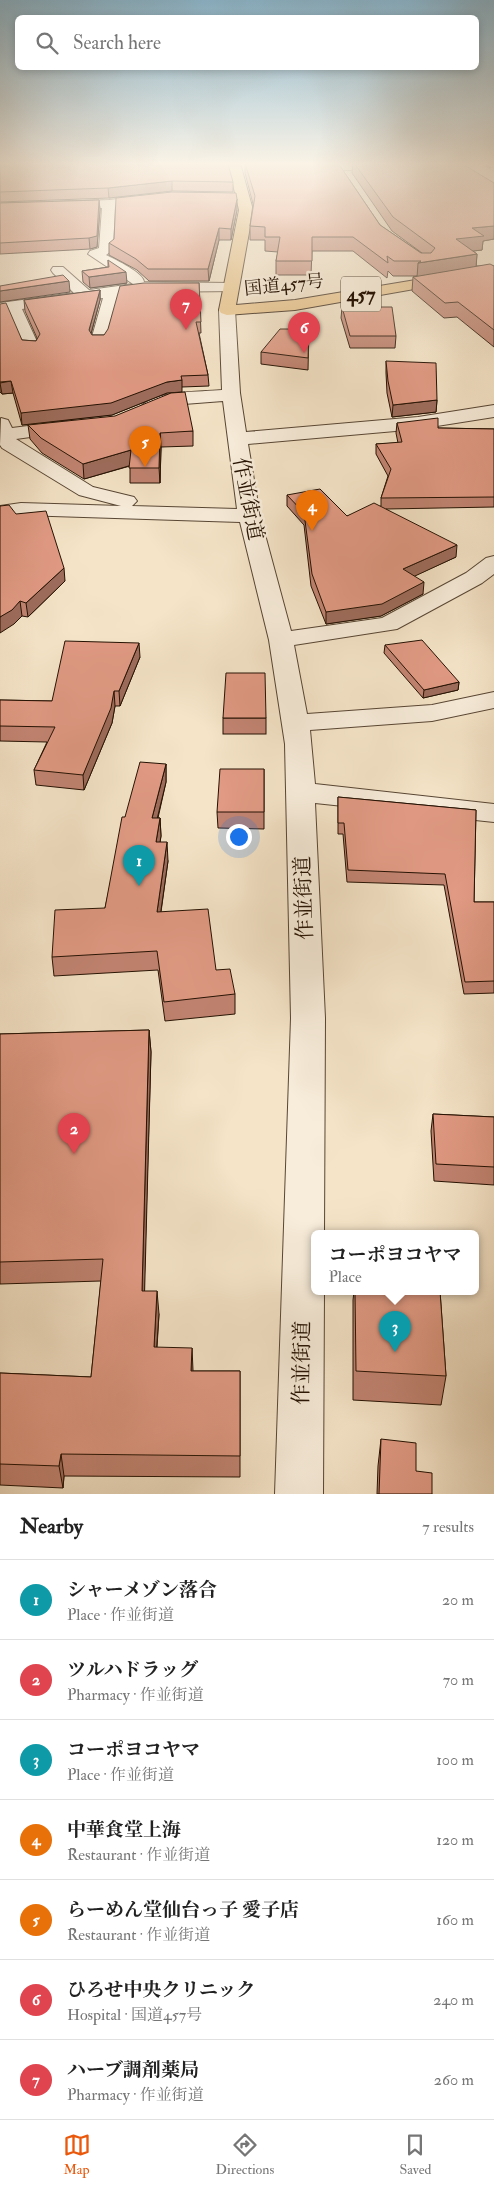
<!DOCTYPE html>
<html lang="en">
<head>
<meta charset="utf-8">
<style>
	:root { --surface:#fff; --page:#f6f6f6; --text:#222; --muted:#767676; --line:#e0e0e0; --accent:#ea580c }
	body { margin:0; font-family:"IM FELL Double Pica","Noto Serif JP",serif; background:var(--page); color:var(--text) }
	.you { position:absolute; left:238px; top:836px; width:18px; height:18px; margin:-12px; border:4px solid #fff; border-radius:50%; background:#1a73e8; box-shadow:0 0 0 8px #1a73e833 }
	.badge { display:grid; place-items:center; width:32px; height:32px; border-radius:50%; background:var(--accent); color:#fff; font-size:16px; font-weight:700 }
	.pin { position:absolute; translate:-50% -41px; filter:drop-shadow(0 1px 2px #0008) }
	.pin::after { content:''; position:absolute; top:26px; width:18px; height:15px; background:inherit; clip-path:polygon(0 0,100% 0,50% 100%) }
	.popup { position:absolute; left:311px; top:1230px; width:168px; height:65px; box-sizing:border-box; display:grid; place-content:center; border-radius:8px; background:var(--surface); filter:drop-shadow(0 1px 4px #0005); font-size:16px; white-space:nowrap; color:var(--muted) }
	.popup b { font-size:19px; color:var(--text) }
	.popup::after { content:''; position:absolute; left:50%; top:100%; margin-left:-10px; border:10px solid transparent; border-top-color:var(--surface) }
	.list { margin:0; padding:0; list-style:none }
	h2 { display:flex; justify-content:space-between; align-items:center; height:65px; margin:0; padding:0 20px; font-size:21px }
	h2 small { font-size:16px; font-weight:400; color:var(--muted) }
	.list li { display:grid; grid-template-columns:32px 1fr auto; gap:15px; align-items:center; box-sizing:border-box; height:80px; padding:0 20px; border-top:1px solid var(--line) }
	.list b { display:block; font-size:19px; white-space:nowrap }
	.list p { margin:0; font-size:16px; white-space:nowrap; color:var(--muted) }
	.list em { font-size:16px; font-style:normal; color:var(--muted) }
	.icon { flex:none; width:28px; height:28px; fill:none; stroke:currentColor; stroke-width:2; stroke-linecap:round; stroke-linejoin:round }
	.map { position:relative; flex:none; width:494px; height:1494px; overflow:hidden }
	.search { position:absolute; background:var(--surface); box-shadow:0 2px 8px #0003; left:15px; right:15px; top:15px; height:55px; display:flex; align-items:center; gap:12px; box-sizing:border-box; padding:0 18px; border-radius:8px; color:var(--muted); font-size:19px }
	.sheet { height:625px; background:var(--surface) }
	nav { display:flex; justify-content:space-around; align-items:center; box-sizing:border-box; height:70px; border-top:1px solid var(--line); background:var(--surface); font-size:14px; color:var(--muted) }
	nav a { display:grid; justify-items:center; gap:2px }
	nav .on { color:var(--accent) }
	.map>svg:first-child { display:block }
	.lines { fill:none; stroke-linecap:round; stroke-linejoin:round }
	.minor-casing { stroke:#584634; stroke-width:2 }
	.highway-casing { stroke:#241102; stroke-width:2 }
	.minor { fill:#f8eddb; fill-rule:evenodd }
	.highway { fill:#eac284; fill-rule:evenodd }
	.rail-casing { stroke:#241102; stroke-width:2.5 }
	.rail { stroke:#f8eddb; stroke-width:2; stroke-dasharray:5.5; stroke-linecap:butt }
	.wall { fill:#c28472; stroke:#241102 }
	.shaded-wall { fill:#9e6c5c; stroke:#241102 }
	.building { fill:#e19a84; stroke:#241102 }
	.labels { text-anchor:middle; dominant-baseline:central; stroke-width:5; stroke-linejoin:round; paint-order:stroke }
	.far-street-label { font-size:18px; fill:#241102; stroke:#f8eddb }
	.shield { fill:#f8eddb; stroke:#645343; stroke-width:1 }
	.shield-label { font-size:20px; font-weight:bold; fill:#241102 }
	.street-label { font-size:21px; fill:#241102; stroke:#f8eddb }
</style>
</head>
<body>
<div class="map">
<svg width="494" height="1494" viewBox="0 0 494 1494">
	<rect width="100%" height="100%" fill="#f5e4c8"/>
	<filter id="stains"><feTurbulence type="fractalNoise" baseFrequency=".004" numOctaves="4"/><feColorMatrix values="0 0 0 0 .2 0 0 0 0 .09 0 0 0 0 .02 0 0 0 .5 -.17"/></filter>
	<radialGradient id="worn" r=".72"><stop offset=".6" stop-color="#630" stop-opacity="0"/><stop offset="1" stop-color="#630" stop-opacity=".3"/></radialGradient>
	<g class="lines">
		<!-- minor casing -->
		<g class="minor-casing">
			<g id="minor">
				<polygon points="327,163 389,163 393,166 387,170 323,170 321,167"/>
				<path d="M152 195 157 196 158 199 157 202 115 207 113 250 106 255C116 260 144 273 144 282L231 283 236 285 239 288 236 291 144 292 119 295 107 340 105 344H93L91 340 103 298 22 309 39 346 37 350H25L8 312 0 313V303L74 293 53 273 51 270 53 267H63L89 290 133 284 88 254 90 251 99 248 102 208 0 212V204L109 200Z"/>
				<path d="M227 305 233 307 235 310 240 393 246 432 418 417 494 405V417L418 429 248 444 260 516 291 631 382 618 466 573 486 558 494 556V574L482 583 397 629 294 645 307 714 432 705 494 692V708L432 721 310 730 315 784 494 804V822L315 803 325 1018 324 1233H315V1291H324L323 1494H275L291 1018 285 744 269 640 240 522 21 515 0 518V506L21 503 121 506 79 495 2 448 0 445 1 418 8 420 12 428 67 421 74 423 76 427 74 431 16 439 93 487 134 497 137 501 132 506 237 509 223 401 171 405 149 414 143 412 140 408C152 390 202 392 222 390L219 310 221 307Z"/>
			</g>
		</g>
		<!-- highway casing -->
		<g class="highway-casing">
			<polygon id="highway" points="228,163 240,163 253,210 236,305 295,300 494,267 494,275 295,310 227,315 221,313 219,310 239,210"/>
		</g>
		<!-- minor -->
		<use href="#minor" class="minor"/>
		<!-- highway -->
		<use href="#highway" class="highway"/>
		<!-- rail casing -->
		<g class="rail-casing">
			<polyline id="rail" points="481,163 494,170"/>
		</g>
		<!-- rail -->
		<use href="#rail" class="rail"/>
	</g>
	<!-- wall -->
	<g class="wall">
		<polygon points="0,163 233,182 233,192 172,191 109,198 0,202"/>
		<polygon points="245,163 338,163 380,225 421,253 422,253 392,231 352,173 353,163 385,163 388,165 494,183 494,239 483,241 482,250 473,251 477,254 476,266 494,266 494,347 457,317 444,318 412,291 413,277 417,276 393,276 388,271 387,278 353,251 312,251 311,275 276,275 276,261 278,252 265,251 265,240 250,240 250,226 253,204 245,173"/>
		<polygon points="99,200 100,210 97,247 90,249 0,254 0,203"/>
		<polygon points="237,210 231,240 219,240 209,281 149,281 137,270 109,255 109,243"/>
		<polygon points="108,260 127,283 90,288 83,282 82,271 108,267"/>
		<polygon points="199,283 201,333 199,333 208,375 209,386 182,387 112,415 22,425 13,393 2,394 0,392 0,304 22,340 36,341 37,338 25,311 24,300 100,290 100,300 91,334 92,335 104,335"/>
		<polygon points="342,307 396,336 395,348 350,348 341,318"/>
		<polygon points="309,329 308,370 261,364 261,352"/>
		<polygon points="386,361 437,400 436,412 392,417 387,393 386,373"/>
		<polygon points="397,423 438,428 494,429 494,507 386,509 456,557 414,576 423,594 381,616 326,624 311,586 304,525 287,506 287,495 347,516 381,506 381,498 388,476 376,454 376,444 398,443 396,433"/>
		<polygon points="28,425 193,431 193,446 161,447 160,483 130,483 130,466 84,479 42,453 30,439"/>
		<polygon points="0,506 65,581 28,617 22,616 14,624"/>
		<polygon points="385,645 459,682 458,690 423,698 384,653"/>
		<polygon points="140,657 120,706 115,706 112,723 84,790 36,785 34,770 47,742 0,741 0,700 52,701"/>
		<rect x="223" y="718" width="43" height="16"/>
		<polygon points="166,764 166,782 158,818 160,818 161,836 160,842 168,861 161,912 216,970 235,994 235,1014 165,1021 158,970 54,976 52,957 105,908 125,817"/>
		<polygon points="264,769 264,829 218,828 217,812"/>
		<polygon points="338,797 476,810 474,902 494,902 494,993 464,994 444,885 347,882 343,834 338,834"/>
		<polygon points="149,1030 151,1052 144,1291 159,1314 157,1348 193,1371 240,1371 240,1477 64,1476 63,1488 0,1485 0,1373 91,1377 101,1281 0,1284 0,1034"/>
		<polygon points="433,1114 494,1117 494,1185 434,1181 431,1131"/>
		<polygon points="354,1291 440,1291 446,1376 441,1405 353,1400 353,1300"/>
		<polygon points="381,1439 416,1471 432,1494 377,1494 378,1466"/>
	</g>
	<!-- shaded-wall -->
	<g class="shaded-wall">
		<polygon points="172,181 172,191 109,198 108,188"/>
		<polygon points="237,199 237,210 231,240 231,229"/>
		<polygon points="99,200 100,210 97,247 90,249 89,238"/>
		<polygon points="494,226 494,239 483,241 482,250 455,253 456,239 472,228"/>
		<polygon points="219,228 219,240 209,281 208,269"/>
		<polygon points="477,254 476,268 417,278 418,263"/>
		<polygon points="126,272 127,283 90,288 89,277"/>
		<polygon points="69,281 70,292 0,302 0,291"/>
		<polygon points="100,290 100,300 89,341 89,330"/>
		<polygon points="182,380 182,392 167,393 112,415 22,425 21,413 167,382"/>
		<polygon points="11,381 13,393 2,394 0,383"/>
		<polygon points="437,400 436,412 392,417 393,405"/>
		<polygon points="160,433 161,447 160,483 159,468"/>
		<polygon points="131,450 132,465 84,479 83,464"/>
		<polygon points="457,545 456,557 402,582 403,569"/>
		<polygon points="64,568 65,581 28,617 26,603"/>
		<polygon points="424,582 423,594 381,616 326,624 326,612"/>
		<polygon points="20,601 22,616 14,624 0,633 0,617"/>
		<polygon points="139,643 140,657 120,706 119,691"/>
		<polygon points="459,682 458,690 423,698 424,690"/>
		<polygon points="114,691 115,706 112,723 84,790 83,775"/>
		<polygon points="166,764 166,782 153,836 152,818"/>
		<polygon points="160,818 161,836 157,861 156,842"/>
		<polygon points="167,842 168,861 158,931 157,912"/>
		<polygon points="149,1030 151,1052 144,1314 142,1291"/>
		<polygon points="157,1291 159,1314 155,1370 154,1347"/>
		<polygon points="192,1348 193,1370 192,1393 191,1371"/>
		<polygon points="61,1454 64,1476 63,1488 59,1466"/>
	</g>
	<!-- building -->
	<g class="building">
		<polygon points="0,163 65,163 156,165 228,164 233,182 172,181 108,188 0,192"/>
		<polygon points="245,163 338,163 380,225 421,253 431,253 435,248 393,217 354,163 385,163 388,165 416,163 461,163 494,183 494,226 472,228 484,236 456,239 477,254 418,263 421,261 394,261 387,256 388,263 353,237 312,237 312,261 276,261 280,237 265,237 265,227 250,226 255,196"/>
		<polygon points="172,192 236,193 237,199 231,229 219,228 208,269 148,269 136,259 109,243 114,239 116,198"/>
		<polygon points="99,200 97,236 89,238 0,243 0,203"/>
		<polygon points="108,260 126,272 89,277 82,271 109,267"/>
		<polygon points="490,264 494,266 494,330 458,302 445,303 413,277"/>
		<polygon points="63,275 69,281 0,291 0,286"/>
		<polygon points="144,283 199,283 201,322 196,322 208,375 181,376 182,380 167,382 111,403 21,413 11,381 0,382 0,304 6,303 22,340 36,341 40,334 24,300 100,290 89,330 92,335 104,335 108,329 120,286"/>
		<polygon points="342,307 392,307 396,336 350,336"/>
		<polygon points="280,329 309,329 308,358 261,352"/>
		<polygon points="386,361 436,363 437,400 393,405 388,381"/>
		<polygon points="185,392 193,431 160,433 159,468 129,468 131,450 83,464 41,438 28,425 115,416 171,393"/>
		<polygon points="438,418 438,428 494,429 494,497 381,498 391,469 376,444 402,442 397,423"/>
		<polygon points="320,489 347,516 374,503 457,545 403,569 424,582 382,604 326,612 312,574 304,513 287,495"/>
		<polygon points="9,505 16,514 46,511 64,568 26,603 20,601 12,610 0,617 0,506"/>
		<polygon points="422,640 459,682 424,690 385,645"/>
		<polygon points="65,641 139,643 119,691 114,691 111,708 83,775 34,770 55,727 0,726 0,700 52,701"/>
		<polygon points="226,673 265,673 266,718 223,718"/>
		<polygon points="140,762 166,764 152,818 160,818 156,842 167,842 157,912 208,909 216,970 230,969 235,994 164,1002 157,951 52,957 55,910 105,908 122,817 125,817"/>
		<polygon points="220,769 264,769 264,812 217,812"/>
		<polygon points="338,797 476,810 474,902 494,902 494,981 465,982 445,874 348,870 344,823 338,823"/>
		<polygon points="149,1030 142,1291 157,1291 154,1347 192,1348 191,1371 240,1371 240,1456 61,1454 59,1466 0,1464 0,1373 91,1377 103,1259 0,1262 0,1034"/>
		<polygon points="433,1114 494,1117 494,1167 436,1164"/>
		<polygon points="355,1291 440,1291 446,1376 356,1371"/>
		<polygon points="381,1439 416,1443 416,1471 432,1473 432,1494 379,1494"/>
	</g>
	<!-- sky -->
	<linearGradient id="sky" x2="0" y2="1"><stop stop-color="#8ab8d1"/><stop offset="0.44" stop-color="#faf3e6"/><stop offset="1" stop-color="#faf3e6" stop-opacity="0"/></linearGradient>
	<rect width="494" height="372" fill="url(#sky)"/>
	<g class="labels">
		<!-- far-street labels -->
		<g class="far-street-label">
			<text transform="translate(284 285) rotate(-6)">国道457号</text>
		</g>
		<!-- shield labels -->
		<rect class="shield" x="341" y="276.5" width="40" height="35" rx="4"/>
		<g class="shield-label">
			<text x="361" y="294">457</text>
		</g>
		<!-- street labels -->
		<g class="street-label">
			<text transform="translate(248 499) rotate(79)">作並街道</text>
			<text transform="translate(304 898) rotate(-92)">作並街道</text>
			<text transform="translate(302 1363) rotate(-89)">作並街道</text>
		</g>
	</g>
	<rect width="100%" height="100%" filter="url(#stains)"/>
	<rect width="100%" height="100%" fill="url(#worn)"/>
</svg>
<div class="you"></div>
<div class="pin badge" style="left:139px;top:886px;background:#0f9aa8">1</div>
<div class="pin badge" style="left:74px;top:1154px;background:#e0444e">2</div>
<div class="pin badge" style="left:395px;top:1352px;background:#0f9aa8">3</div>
<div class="popup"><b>コーポヨコヤマ</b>Place</div>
<div class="pin badge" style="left:312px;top:531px;background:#e8710a">4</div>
<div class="pin badge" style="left:145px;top:467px;background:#e8710a">5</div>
<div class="pin badge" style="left:304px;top:353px;background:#e0444e">6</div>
<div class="pin badge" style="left:186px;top:330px;background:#e0444e">7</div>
<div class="search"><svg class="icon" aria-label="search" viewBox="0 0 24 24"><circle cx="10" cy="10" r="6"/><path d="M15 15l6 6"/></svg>Search here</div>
</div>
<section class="sheet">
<h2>Nearby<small>7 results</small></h2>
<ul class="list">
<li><span class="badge" style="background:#0f9aa8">1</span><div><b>シャーメゾン落合</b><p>Place · 作並街道</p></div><em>20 m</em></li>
<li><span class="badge" style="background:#e0444e">2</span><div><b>ツルハドラッグ</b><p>Pharmacy · 作並街道</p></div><em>70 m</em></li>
<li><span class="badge" style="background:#0f9aa8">3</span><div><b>コーポヨコヤマ</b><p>Place · 作並街道</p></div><em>100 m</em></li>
<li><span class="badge" style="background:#e8710a">4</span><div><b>中華食堂上海</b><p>Restaurant · 作並街道</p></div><em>120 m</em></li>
<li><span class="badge" style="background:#e8710a">5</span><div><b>らーめん堂仙台っ子 愛子店</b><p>Restaurant · 作並街道</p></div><em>160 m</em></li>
<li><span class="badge" style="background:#e0444e">6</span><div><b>ひろせ中央クリニック</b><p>Hospital · 国道457号</p></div><em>240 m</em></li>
<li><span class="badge" style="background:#e0444e">7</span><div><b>ハーブ調剤薬局</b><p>Pharmacy · 作並街道</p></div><em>260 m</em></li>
</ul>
</section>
<nav>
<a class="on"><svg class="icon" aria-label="map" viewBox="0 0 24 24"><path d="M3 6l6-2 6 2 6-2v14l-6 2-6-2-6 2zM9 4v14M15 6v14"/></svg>Map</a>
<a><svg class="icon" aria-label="directions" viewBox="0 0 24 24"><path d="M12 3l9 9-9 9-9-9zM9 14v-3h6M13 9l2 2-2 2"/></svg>Directions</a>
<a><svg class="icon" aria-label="saved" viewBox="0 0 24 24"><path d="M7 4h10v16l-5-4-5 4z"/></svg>Saved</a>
</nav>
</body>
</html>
